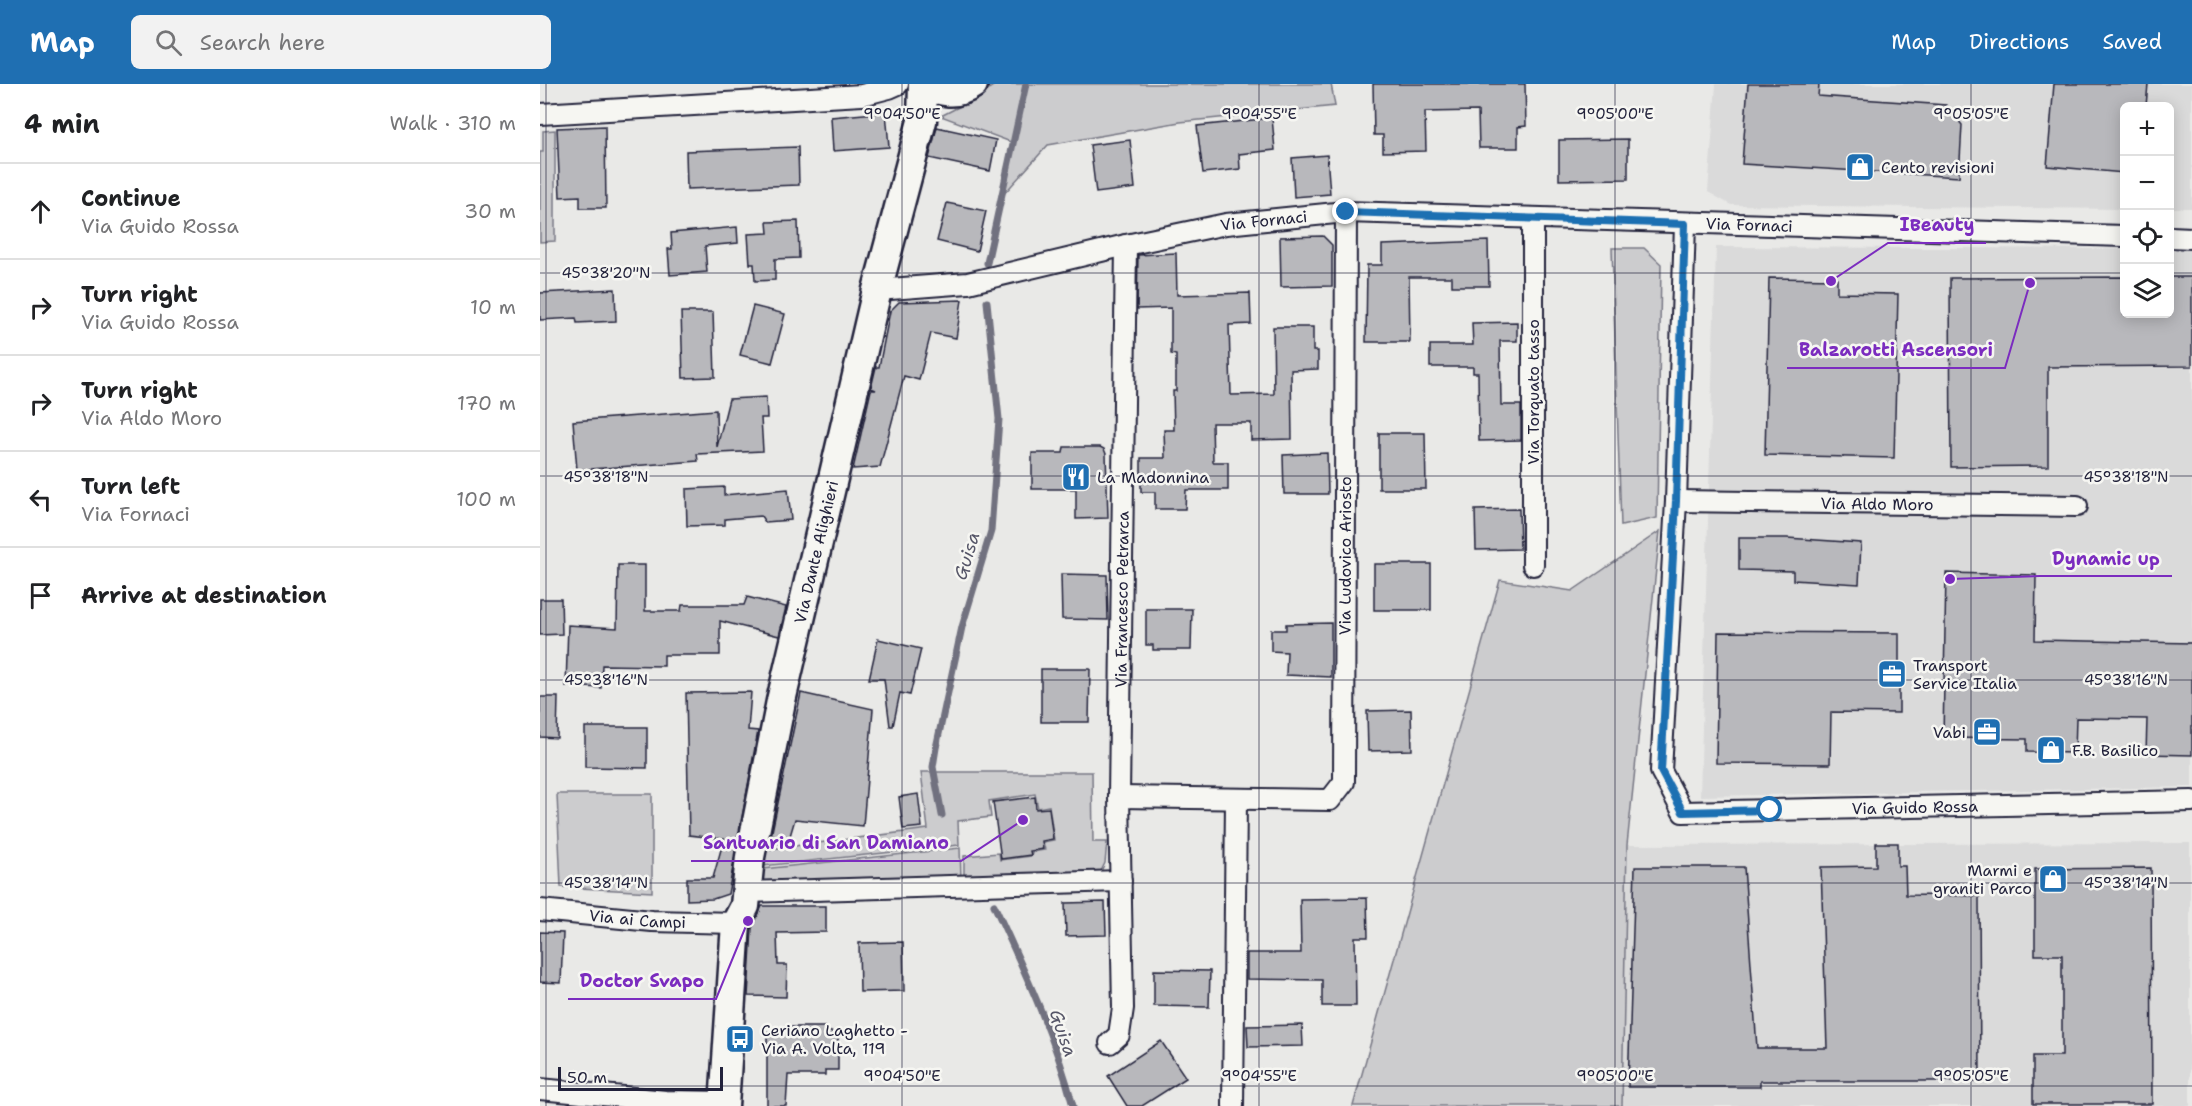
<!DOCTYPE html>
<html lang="en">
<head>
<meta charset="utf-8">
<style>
	:root { --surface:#fff; --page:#f2f2f2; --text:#202124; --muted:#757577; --line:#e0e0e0; --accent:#1f6fb2 }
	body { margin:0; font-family:"Shantell Sans",sans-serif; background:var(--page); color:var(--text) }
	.controls { position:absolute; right:18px; top:18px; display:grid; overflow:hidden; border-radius:9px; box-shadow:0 3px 15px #0003 }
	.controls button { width:54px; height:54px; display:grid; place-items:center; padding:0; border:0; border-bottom:2px solid var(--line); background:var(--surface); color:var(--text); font:30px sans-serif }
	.scale { position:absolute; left:18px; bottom:15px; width:165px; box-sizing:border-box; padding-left:6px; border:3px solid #22223b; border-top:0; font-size:16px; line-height:21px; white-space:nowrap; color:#22223b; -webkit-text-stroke:4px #f6f6f2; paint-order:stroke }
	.stop { position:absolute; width:18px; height:18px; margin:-14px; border:4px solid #1f6fb2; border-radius:50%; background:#fff }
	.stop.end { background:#1f6fb2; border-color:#fff; box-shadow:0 2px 6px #0008 }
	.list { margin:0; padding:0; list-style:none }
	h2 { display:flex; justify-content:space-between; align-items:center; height:78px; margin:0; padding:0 24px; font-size:26px }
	h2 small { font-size:20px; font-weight:400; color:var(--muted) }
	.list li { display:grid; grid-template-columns:39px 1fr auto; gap:18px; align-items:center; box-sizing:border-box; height:96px; padding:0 24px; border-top:2px solid var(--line) }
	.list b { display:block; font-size:22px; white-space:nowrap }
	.list p { margin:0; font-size:20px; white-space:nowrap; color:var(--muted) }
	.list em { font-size:20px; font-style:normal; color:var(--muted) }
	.icon { flex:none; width:33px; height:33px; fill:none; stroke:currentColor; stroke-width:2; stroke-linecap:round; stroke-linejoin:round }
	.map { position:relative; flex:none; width:1652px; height:1022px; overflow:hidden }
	header { display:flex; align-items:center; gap:36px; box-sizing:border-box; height:84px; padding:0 30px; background:var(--accent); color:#fff }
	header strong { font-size:28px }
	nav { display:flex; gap:33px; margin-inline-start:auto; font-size:21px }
	.search { width:420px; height:54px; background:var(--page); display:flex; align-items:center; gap:15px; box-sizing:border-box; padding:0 21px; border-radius:9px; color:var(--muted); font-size:22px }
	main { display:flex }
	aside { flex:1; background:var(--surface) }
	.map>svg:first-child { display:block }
	.built { fill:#dadada }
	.green { fill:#ccccce; stroke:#777784; stroke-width:1.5 }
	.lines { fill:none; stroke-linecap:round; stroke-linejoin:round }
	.stream { stroke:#71717f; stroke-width:7 }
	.building { fill:#b8b8bc; stroke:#22223b; stroke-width:1.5 }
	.street-casing { stroke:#22223b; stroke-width:24 }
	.secondary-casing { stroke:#22223b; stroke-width:33 }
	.street { stroke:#f6f6f2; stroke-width:20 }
	.secondary { stroke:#f6f6f2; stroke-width:28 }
	.route { stroke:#1f6fb2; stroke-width:8 }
	.ticks { fill:none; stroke:#22223b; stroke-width:1.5; stroke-opacity:0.45 }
	.labels { text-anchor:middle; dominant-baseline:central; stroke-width:5; stroke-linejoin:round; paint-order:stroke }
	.poi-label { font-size:16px; fill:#22223b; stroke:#f6f6f2; text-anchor:start }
	.street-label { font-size:16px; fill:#22223b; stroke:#f6f6f2 }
	.water-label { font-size:18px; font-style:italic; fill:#565668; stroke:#f6f6f2 }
	.ticks-label { font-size:15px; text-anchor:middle; fill:#22223b; stroke:#f6f6f2; stroke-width:5; stroke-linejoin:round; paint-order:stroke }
	.leader { fill:none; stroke:#7b2cbf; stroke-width:2 }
	.callout-dot { fill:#7b2cbf; stroke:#f6f6f2; stroke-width:2 }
	.callout-label { font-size:18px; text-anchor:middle; font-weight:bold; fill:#7b2cbf; stroke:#f6f6f2; stroke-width:5; stroke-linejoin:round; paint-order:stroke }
</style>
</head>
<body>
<header>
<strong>Map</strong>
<div class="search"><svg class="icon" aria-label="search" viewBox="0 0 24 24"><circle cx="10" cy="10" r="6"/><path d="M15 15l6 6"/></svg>Search here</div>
<nav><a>Map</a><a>Directions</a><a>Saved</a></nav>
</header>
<main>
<aside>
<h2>4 min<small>Walk · 310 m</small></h2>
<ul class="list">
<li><svg class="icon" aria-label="ahead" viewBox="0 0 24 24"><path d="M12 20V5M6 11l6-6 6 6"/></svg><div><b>Continue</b><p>Via Guido Rossa</p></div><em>30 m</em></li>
<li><svg class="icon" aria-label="right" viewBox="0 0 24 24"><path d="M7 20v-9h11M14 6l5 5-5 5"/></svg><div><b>Turn right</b><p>Via Guido Rossa</p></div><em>10 m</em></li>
<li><svg class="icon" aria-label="right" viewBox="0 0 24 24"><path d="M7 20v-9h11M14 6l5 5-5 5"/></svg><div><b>Turn right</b><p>Via Aldo Moro</p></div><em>170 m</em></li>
<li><svg class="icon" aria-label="left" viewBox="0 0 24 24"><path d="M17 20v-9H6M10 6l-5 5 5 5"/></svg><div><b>Turn left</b><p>Via Fornaci</p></div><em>100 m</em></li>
<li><svg class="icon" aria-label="arrive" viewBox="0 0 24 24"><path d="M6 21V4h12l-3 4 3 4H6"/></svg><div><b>Arrive at destination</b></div></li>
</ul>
</aside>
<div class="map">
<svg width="1652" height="1022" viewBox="0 0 1652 1022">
	<rect width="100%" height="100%" fill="#e9e9e7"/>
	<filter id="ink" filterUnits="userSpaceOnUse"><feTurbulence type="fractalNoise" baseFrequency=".0167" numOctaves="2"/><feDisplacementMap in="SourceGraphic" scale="12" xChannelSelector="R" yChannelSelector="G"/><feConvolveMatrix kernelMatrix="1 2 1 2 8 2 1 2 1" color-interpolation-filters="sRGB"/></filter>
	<g filter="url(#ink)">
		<!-- built -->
		<g class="built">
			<polygon points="1176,0 1652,0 1652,124 1630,124 1630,22 1584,22 1584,125 1191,121 1168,108"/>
			<polygon points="1176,163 1584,165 1584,230 1630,230 1630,166 1652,166 1652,703 1160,712"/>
			<polygon points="1650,759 1650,1022 1082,1022 1087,761"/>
		</g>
		<!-- green -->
		<g class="green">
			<polygon points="456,0 791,0 795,22 640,38 508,61 462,112 471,58 401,32 430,17"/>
			<polygon points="15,46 15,157 0,158 0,68 3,68 3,47"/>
			<polygon points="1072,164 1104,164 1121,180 1117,434 1081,442"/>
			<polygon points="1120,447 1087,761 1082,1022 813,1022 960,496 1032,507"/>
			<polygon points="381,688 552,688 553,758 567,758 565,779 561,787 551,789 424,794 424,772 459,769 460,776 491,772 492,768 505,766 503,758 514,756 509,722 498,724 495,710 449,717 451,733 418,737 419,761 223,782 223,766 388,745"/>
			<polygon points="17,710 112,710 112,808 21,803"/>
			<polygon points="420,764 421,795 223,799 223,785"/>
		</g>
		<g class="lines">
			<!-- stream -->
			<g class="stream">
				<polyline points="447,179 486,0"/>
				<polyline points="402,731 393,683 396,664 422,543 451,447 459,335 447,218"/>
				<path d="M454 821C484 886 515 952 533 1022"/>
			</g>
		</g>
		<!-- building -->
		<g class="building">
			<polygon points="833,0 985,0 986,42 978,43 978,64 939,64 938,27 885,28 886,67 843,68 843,51 834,51"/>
			<polygon points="1208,0 1279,0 1278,12 1406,21 1422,41 1419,93 1202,80"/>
			<polygon points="1514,0 1608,0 1606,22 1584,22 1584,89 1507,82"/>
			<polygon points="346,28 349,63 293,67 291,33"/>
			<polygon points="732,34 735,66 699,70 700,85 663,89 657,42"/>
			<polygon points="65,42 66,124 40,124 40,112 20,113 17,44"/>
			<polygon points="397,43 456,56 450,87 389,74"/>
			<polygon points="1088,55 1088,95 1019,96 1019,56"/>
			<polygon points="590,56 595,104 556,109 550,61"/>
			<polygon points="258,63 259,101 147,105 146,67"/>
			<polygon points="787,71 790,110 754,113 752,74"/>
			<polygon points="407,119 446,127 437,167 397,157"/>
			<polygon points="258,137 259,174 235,175 235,196 215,197 214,180 210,180 208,150 228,149 227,138"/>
			<polygon points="197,143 198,159 165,162 167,188 130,191 128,165 132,165 131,149"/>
			<polygon points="783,152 792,161 792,202 741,203 740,153"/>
			<polygon points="948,157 949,202 912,202 912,193 869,193 870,258 826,258 827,181 842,181 842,161"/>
			<polygon points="636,169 637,211 710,209 711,240 689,241 691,311 734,310 733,243 773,243 773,267 778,267 778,285 751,286 752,355 711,356 711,339 672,339 673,378 688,378 688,406 646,406 645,425 615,425 615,408 601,408 601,374 625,374 624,346 634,346 633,307 636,307 636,271 631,270 631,224 597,225 598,171"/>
			<polygon points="1584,193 1584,230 1629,230 1629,193 1652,193 1652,282 1508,283 1508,382 1411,383 1410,194"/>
			<polygon points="1229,194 1297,195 1297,209 1358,210 1354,374 1225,371"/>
			<polygon points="75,205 76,237 37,239 36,234 0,236 0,209"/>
			<polygon points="422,216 416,254 391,249 379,296 364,292 340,383 313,385 331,306 336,306 331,304 336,283 339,283 350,227 359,218"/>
			<polygon points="213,222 245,230 232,279 200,271"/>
			<polygon points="141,228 173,228 175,293 143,294"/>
			<polygon points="977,238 977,257 960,257 961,321 981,321 981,356 939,357 938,289 933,289 933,283 890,283 890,261 933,261 932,239"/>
			<polygon points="226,313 227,334 221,334 223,367 157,370 158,377 37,386 33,337 176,326 177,363 189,315"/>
			<polygon points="839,349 885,349 886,405 839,405"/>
			<polygon points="524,363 560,363 564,365 566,370 568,434 536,435 536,405 492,405 492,369 523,369"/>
			<polygon points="787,369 788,410 744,410 743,371"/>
			<polygon points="184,403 184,411 248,405 251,436 225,438 221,432 185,435 185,441 147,442 146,405"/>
			<polygon points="979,425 980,465 936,466 935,426"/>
			<polygon points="1199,454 1247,454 1321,459 1319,500 1253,496 1253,487 1199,486"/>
			<rect x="834" y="480" width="57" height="46"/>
			<polygon points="78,481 105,481 105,527 141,527 142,521 204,521 207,513 246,523 239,552 180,537 180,571 124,571 124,582 62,581 61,604 26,602 28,541 77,544"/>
			<polygon points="1406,489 1496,491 1495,556 1652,559 1652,671 1606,670 1607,635 1536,634 1535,669 1487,668 1487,655 1403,654"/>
			<polygon points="521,490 567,491 568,536 522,535"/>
			<polygon points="0,515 21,515 22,550 0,551"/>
			<polygon points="606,525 652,525 651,566 613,566 613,561 606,561"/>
			<polygon points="791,539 791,593 746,591 747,568 731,567 731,546 746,546 746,540"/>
			<polygon points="1178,548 1359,549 1359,629 1291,628 1290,680 1176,679"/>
			<polygon points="338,555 381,565 370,611 360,609 353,642 350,642 344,595 329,595"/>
			<polygon points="501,585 550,585 549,638 501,638"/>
			<polygon points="211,608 208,646 218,647 188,810 173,815 147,816 147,794 173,794 184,755 149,751 146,609"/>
			<polygon points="261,609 333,625 323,742 255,735 247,762 230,757"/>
			<polygon points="0,613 18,613 17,654 0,653"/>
			<polygon points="871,626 872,666 828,667 827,627"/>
			<polygon points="45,643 107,643 107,684 45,683"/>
			<polygon points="378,710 382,743 363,745 359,713"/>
			<polygon points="495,713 496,725 509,724 513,755 502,757 503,765 490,767 491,771 461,775 453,718"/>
			<polygon points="1336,759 1358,759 1358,782 1365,782 1366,811 1439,812 1440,997 1220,997 1220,1003 1088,1003 1095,783 1204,783 1217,964 1287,964 1281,783 1336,782"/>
			<polygon points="1611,784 1612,1020 1493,1020 1493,972 1522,972 1522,871 1495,871 1495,785"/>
			<polygon points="827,814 828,853 815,853 816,922 782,922 782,896 707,895 707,869 761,869 760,815"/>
			<polygon points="565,818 566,851 526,852 525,819"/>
			<polygon points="222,822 286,822 286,848 237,849 238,881 247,881 246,913 208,912 212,844"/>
			<polygon points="0,848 23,849 21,899 0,898"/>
			<polygon points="363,858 364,907 320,908 319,859"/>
			<polygon points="614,886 670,887 669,923 614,922"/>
			<polygon points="762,941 763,962 708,963 707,942"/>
			<polygon points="239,943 286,943 289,948 298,948 298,986 285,986 285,991 248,991 246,1022 227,1022 227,948 239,948"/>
			<polygon points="621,957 646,994 602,1022 587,1022 568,992"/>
		</g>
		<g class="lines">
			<!-- street casing -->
			<g class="street-casing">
				<g id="street">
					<polyline points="0,30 322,11 349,4 358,0"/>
					<polyline points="993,135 993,481"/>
					<path id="s1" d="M1145 140 1136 417 1121 687 1143 728 1652 717"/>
					<polyline points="1630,153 1652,154"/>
					<path id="s2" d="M337 206 428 199 586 161 686 140 806 128 1584 152"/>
					<path id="s3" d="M1136 417 1537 422"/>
					<path id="s4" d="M579 713 790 716 804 698 806 128"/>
					<polyline points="207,808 581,797"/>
					<path id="s5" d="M0 826 112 837 196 839"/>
					<path id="s6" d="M570 959 579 951 583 924 579 713 586 161"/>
					<polyline points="0,1005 125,1017 184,1018"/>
					<polyline points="693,1022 696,715"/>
				</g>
			</g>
			<!-- secondary casing -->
			<g class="secondary-casing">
				<g id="secondary">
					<path id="s7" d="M184 1022 196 839 205 822 210 773 241 617 337 206 382 37 383 0C401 8 416 12 433 0"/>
				</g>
			</g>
			<!-- street -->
			<use href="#street" class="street"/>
			<!-- secondary -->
			<use href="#secondary" class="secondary"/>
		</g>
	</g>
	<g class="lines" filter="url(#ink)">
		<!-- route -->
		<polyline class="route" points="806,128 1145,140 1136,417 1121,687 1143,728 1230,726"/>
	</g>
	<!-- ticks -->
	<path class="ticks" d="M6 0V1022M362 0V1022M719 0V1022M1075 0V1022M1431 0V1022M0 189H1584M1630 189H1652M0 392H1652M0 596H1652M0 799H1652M0 1002H1652"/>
	<!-- icons -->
	<defs>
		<g id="shop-square" transform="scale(1.5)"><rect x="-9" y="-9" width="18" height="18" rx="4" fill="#1f6fb2" stroke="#f6f6f2"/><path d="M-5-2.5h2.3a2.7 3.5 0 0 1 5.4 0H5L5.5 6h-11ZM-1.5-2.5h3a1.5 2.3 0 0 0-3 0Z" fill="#fff"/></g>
		<g id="restaurant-square" transform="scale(1.5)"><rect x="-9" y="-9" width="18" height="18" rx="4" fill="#1f6fb2" stroke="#f6f6f2"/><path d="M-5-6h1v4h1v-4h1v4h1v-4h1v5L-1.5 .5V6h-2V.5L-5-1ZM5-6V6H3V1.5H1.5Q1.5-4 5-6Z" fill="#fff"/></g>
		<g id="office-square" transform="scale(1.5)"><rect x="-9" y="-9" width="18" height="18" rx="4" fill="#1f6fb2" stroke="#f6f6f2"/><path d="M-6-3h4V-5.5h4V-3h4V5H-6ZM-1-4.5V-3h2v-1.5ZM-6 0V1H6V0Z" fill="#fff"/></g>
		<g id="bus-square" transform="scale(1.5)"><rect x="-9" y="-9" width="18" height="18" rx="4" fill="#1f6fb2" stroke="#f6f6f2"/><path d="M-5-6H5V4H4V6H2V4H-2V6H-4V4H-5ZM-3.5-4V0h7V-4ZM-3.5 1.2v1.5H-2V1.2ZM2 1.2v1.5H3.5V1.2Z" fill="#fff"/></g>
	</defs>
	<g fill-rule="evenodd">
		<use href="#shop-square" x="1320" y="83"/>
		<use href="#restaurant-square" x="536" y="393"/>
		<use href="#office-square" x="1352" y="590"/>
		<use href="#office-square" x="1447" y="648"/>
		<use href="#shop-square" x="1511" y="666"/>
		<use href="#shop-square" x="1513" y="795"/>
		<use href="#bus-square" x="200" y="955"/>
	</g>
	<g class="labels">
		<!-- poi labels -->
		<g class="poi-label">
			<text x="1341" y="83">Cento revisioni</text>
			<text x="557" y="393">La Madonnina</text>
			<text x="1373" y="581">Transport<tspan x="1373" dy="18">Service Italia</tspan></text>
			<text x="1426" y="648" text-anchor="end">Vabi</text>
			<text x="1532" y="666">F.B. Basilico</text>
			<text x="1492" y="786" text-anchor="end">Marmi e<tspan x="1492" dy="18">graniti Parco</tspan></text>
			<text x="221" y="946">Ceriano Laghetto -<tspan x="221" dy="18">Via A. Volta, 119</tspan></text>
		</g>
		<!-- street labels -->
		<g class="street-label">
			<text stroke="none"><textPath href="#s2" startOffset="394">Via Fornaci</textPath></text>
			<text stroke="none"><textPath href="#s2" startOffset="880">Via Fornaci</textPath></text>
			<text transform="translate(993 308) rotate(-90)">Via Torquato tasso</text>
			<text stroke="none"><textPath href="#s3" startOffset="201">Via Aldo Moro</textPath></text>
			<text stroke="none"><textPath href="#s7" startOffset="564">Via Dante Alighieri</textPath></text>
			<text stroke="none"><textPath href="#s4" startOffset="460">Via Ludovico Ariosto</textPath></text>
			<text stroke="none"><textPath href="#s6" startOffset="448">Via Francesco Petrarca</textPath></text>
			<text stroke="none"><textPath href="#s1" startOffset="826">Via Guido Rossa</textPath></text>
			<text stroke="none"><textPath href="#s5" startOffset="98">Via ai Campi</textPath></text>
		</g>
		<!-- water labels -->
		<g class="water-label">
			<text transform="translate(427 472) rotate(-73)">Guisa</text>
			<text transform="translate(523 949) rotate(71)">Guisa</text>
		</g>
	</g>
	<g class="ticks-label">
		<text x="362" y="35">9°04'50"E</text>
		<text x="719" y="35">9°04'55"E</text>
		<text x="1075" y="35">9°05'00"E</text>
		<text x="1431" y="35">9°05'05"E</text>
		<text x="66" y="194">45°38'20"N</text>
		<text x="66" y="398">45°38'18"N</text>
		<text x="1586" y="398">45°38'18"N</text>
		<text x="66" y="601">45°38'16"N</text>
		<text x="1586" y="601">45°38'16"N</text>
		<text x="66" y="804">45°38'14"N</text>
		<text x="1586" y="804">45°38'14"N</text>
		<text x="362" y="997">9°04'50"E</text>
		<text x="719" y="997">9°04'55"E</text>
		<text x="1075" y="997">9°05'00"E</text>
		<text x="1431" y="997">9°05'05"E</text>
	</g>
	<!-- callouts -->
	<path class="leader" d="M1291 197L1348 159H1446M1490 199L1465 284H1247M1410 495L1500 492H1632M483 736L421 777H151M208 837L176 915H28"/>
	<g class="callout-dot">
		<circle cx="1291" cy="197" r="6"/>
		<circle cx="1490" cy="199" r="6"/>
		<circle cx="1410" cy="495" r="6"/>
		<circle cx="483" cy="736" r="6"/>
		<circle cx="208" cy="837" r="6"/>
	</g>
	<g class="callout-label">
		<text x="1397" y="147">IBeauty</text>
		<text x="1356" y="272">Balzarotti Ascensori</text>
		<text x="1566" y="481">Dynamic up</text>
		<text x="286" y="765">Santuario di San Damiano</text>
		<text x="102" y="903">Doctor Svapo</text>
	</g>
</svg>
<div class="controls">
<button>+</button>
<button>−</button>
<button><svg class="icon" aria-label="locate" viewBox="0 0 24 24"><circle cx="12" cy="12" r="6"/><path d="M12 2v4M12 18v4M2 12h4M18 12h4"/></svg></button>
<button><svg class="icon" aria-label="layers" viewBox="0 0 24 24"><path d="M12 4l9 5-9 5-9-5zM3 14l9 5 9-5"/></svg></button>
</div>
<div class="scale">50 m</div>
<div class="stop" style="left:1230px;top:726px"></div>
<div class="stop end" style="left:806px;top:128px"></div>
</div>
</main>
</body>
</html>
